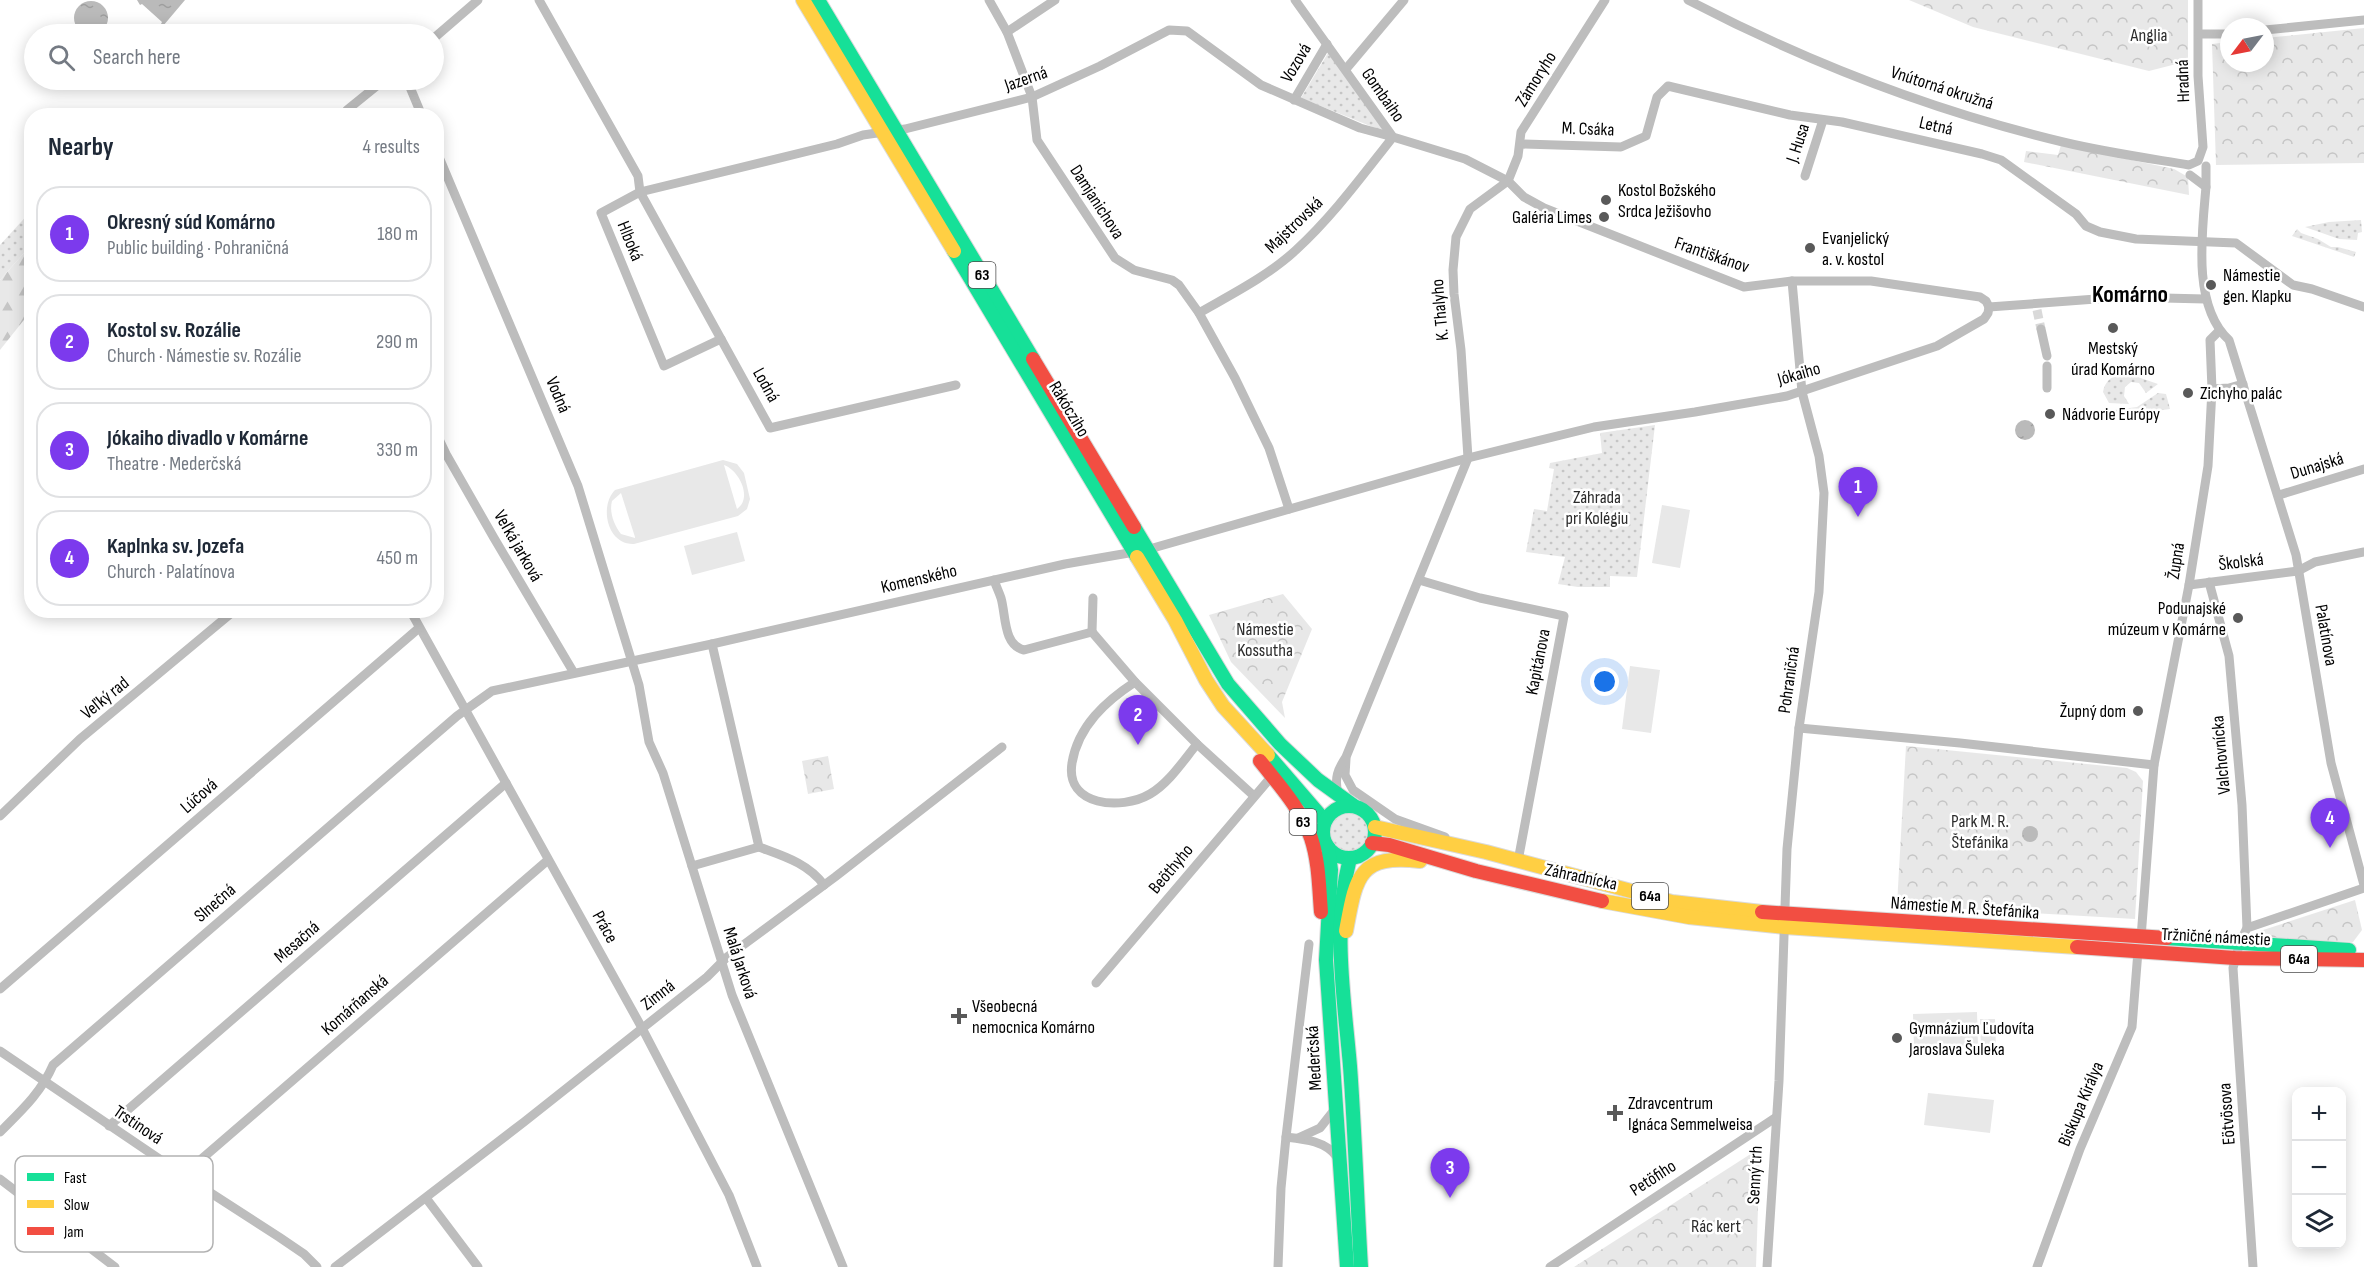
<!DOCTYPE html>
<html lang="en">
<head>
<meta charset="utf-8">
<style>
	:root { --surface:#fff; --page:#f6f6f7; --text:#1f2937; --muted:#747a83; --line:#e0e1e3; --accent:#7c3aed }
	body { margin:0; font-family:"Sofia Sans Condensed",sans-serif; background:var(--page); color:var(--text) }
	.controls { position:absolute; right:18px; bottom:18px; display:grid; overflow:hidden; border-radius:12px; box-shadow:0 3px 15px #0003 }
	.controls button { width:54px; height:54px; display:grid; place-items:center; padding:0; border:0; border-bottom:2px solid var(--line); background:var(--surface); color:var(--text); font:30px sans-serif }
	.compass { position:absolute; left:2220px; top:18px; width:54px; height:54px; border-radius:50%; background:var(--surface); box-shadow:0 3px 15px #0003; rotate:238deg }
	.you { position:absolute; left:1605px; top:682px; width:21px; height:21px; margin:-15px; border:4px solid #fff; border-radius:50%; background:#1a73e8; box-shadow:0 0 0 9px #1a73e833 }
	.badge { display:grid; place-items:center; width:39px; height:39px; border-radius:50%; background:var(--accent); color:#fff; font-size:20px; font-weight:700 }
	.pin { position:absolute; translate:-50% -50px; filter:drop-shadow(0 2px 3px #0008) }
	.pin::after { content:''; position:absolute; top:32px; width:21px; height:18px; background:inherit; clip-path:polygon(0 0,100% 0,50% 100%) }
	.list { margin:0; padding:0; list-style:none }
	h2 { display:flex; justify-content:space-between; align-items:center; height:78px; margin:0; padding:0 24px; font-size:26px }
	h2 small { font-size:20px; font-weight:400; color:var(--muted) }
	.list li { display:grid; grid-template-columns:39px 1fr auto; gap:18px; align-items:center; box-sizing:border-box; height:96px; margin:0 12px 12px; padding:0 12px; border:2px solid var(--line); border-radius:24px }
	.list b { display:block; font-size:22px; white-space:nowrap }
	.list p { margin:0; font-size:20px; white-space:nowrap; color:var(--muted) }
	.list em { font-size:20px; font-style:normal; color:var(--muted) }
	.icon { flex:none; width:33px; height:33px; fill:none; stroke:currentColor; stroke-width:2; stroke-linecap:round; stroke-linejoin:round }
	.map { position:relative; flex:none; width:2364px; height:1267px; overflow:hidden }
	.search { position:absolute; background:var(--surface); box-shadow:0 3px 15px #0003; left:24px; top:24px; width:420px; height:66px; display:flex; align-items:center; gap:15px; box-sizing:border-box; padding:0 21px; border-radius:33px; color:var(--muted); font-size:22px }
	.panel { position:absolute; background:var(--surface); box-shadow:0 3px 15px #0003; left:24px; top:108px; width:420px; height:510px; border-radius:24px }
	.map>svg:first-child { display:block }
	.grass { fill:url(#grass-dots) }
	.forest { fill:url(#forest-firs) }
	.park { fill:url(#park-crowns) }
	.pitch { fill:#e8e8e8; fill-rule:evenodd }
	.water { fill:url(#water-ripples) }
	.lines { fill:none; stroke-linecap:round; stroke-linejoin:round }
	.street-tunnel { stroke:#d9d9d9; stroke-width:9; stroke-dasharray:9 4.5; stroke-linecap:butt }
	.fast-casing { stroke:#dbdbdb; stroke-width:16 }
	.slow-casing { stroke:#dbdbdb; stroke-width:16 }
	.jam-casing { stroke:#dbdbdb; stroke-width:16 }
	.street { stroke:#bdbdbd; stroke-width:9 }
	.fast { stroke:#16e098; stroke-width:14 }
	.slow { stroke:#ffcf43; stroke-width:14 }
	.jam { stroke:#f24e42; stroke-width:14 }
	.poi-dot { fill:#595959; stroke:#fff; stroke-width:2 }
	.labels { text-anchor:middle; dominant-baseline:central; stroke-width:5; stroke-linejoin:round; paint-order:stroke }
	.shield { fill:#fff; stroke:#4c4c4c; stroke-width:1.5 }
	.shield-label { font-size:16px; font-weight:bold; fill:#000 }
	.park-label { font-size:18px; fill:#2c2c2c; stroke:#fff }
	.street-label { font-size:18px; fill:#000; stroke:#fff }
	.poi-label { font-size:18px; fill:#000; stroke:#fff; text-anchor:start }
	.district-label { font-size:24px; font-weight:bold; fill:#000; stroke:#fff }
	.key { fill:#fff; stroke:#b2b2b2; stroke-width:1.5 }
	.key-label { font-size:16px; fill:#000 }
</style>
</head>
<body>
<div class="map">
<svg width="2364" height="1267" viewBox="0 0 2364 1267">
	<defs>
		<pattern id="grass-dots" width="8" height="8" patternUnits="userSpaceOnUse" patternTransform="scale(1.5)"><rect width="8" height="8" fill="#e8e8e8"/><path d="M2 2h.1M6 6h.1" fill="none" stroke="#c5c5c5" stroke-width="1.8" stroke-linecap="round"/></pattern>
		<pattern id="forest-firs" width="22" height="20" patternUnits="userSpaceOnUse" patternTransform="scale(1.5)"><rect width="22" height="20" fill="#e8e8e8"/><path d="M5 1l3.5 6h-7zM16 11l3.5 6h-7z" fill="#c5c5c5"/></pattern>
		<pattern id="park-crowns" width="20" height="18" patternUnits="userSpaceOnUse" patternTransform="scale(1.5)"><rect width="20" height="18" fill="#e8e8e8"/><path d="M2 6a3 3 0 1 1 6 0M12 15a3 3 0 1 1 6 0" fill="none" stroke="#c5c5c5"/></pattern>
		<pattern id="water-ripples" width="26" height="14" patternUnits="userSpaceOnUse" patternTransform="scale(1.5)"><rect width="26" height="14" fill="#bababa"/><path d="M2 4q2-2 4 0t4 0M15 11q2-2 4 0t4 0" fill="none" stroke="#9e9e9e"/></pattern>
	</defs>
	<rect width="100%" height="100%" fill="#fff"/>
	<!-- grass -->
	<g class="grass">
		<polygon points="1328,53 1385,132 1301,98"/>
		<polygon points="31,211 31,245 0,280 0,245"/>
		<polygon points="2361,220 2362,232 2358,233 2357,240 2339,239 2305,227 2329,222"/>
		<polygon points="2297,229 2301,233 2318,239 2331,247 2338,247 2356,252 2354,257 2292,236"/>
		<path d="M2123 372 2158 384 2146 393 2139 383 2131 382 2125 387 2124 396 2129 404 2109 403 2103 392C2105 380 2113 376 2123 372Z"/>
		<polygon points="2158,393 2166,394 2170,409 2111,417 2115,410 2137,407"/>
		<polygon points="1655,425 1637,577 1610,576 1610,587 1578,587 1558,584 1565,557 1526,552 1534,509 1547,511 1554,469 1549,468 1550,463 1602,453 1600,433"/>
		<circle cx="1349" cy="832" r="22"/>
	</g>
	<!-- forest -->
	<polygon class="forest" points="31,245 31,311 0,350 0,280"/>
	<!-- park -->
	<g class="park">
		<polygon points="1909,0 2188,0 2188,61 2149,71 1973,27"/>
		<polygon points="2364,28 2364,163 2216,165 2212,44 2229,42 2229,63 2265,63 2265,38"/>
		<polygon points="2061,145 2174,169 2188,177 2189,195 2024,162 2026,151 2058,155"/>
		<polygon points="1283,594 1312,629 1282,702 1285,718 1231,662 1209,615"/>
		<polygon points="1906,746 2127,768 2136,772 2143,781 2135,919 1897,905"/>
		<polygon points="828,756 834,789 808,794 802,761"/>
		<polygon points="2355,900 2362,930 2353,942 2258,938 2257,932"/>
		<polygon points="1760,1148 1756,1267 1574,1267"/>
	</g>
	<!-- pitch -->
	<g class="pitch">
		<path d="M723 460 737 464 744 473 750 499 747 509 738 516 634 544C607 545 599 506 615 490ZM724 465C739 470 753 498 737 509ZM621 493 635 537V538L621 534C614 525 609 512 612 501Z"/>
		<polygon points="1662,505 1690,510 1680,568 1652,563"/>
		<polygon points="737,532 745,561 692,575 684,546"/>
		<polygon points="1630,666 1660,670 1651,733 1622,729"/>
		<polygon points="1977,1012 1978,1046 1914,1048 1913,1014"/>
		<polygon points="1980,1019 1995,1019 1996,1047 1981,1048"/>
		<polygon points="1928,1093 1994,1100 1990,1133 1924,1125"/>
	</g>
	<!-- water -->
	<g class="water">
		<polygon points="137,0 185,0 163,26 161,24 162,22 142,4 140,5"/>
		<circle cx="91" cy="18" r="17"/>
		<circle cx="2025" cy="430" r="10"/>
		<circle cx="2030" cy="834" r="8"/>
	</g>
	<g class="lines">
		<!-- street-tunnel -->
		<polyline class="street-tunnel" points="2037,310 2041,329"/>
		<!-- fast casing -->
		<g class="fast-casing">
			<g id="fast">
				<polyline points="818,0 1033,359"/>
				<polyline points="954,251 1137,557"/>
				<polyline points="1134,527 1228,684 1280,744 1318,780 1354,806"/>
				<polyline points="1268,755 1325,821"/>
				<circle cx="1349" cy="832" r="26"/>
				<polyline points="1328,847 1331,870 1326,960 1347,1267"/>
				<path d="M1350 858C1332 928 1344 996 1350 1066 1355 1133 1357 1200 1361 1267"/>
				<polyline points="2167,938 2349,950"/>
			</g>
		</g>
		<!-- slow casing -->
		<g class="slow-casing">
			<g id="slow">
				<polyline points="803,0 954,251"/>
				<polyline points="1137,557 1175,620 1206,680 1223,706 1268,755"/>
				<polyline points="1375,827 1486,852 1672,902 1762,912"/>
				<polyline points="1602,901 1689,917 1785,927 2077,947"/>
				<path d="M1346 931C1356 877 1358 854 1420 861"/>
			</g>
		</g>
		<!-- jam casing -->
		<g class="jam-casing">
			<g id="jam">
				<polyline points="1033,359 1134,527"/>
				<path d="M1260 761C1279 785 1301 809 1311 838 1319 862 1319 888 1321 912"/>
				<polyline points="1372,843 1389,845 1476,871 1602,901"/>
				<polyline points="1762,912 2167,938"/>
				<polyline points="2077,947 2235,958 2364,960"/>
			</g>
		</g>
		<!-- street -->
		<g class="street">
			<polyline points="539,0 638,176 640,192 770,428 956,385"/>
			<polyline points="989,0 1007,32 1032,97 1037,140 1115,258 1134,270 1172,280 1179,285 1199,313 1235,378 1269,448 1289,509"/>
			<polyline points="1295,0 1393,137 1465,159 1508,181 1524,197 1544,208 1744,287 1792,281 1871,281 1980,297 1986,301 1989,307"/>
			<path d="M1688 0C1807 62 1933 111 2063 142 2104 152 2147 158 2189 165L2198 161 2203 147 2198 76V0"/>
			<polyline points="2265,30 2364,20"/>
			<polyline points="1007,32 1055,0"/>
			<polyline points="2199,34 2229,34"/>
			<polyline points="434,38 478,0"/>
			<polyline points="1346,69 1404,0"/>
			<polyline points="407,80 422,116"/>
			<polyline points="1294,100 1327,44"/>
			<polyline points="349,116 347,110 384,80"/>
			<polyline points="1521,144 1621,147 1646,136 1657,97 1668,86 1790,115 1842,122 1982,154 2001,160 2076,214 2086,226 2100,232 2136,239 2236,243 2293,285 2312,289 2364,307"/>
			<polyline points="436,150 578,486 639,685 649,742 663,773 732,995 843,1267"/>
			<path d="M2190 175 2206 187C2202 233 2192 306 2229 340L2296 555 2331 763 2364 885"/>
			<polyline points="1805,176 1823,120"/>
			<polyline points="1508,181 1518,156 1521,132 1605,0"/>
			<polyline points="2206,187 2206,166"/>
			<polyline points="1989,307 2123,297 2205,299"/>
			<polyline points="2041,329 2047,356"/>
			<path d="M721 339 664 366 601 213 640 192 837 144 863 135 905 129 1032 97 1100 66 1169 30 1187 31 1261 85 1360 128 1393 137C1362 176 1333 216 1296 250 1268 276 1232 294 1199 313"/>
			<polyline points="2047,366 2047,388"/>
			<polyline points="2212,389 2229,388 2243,384"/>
			<polyline points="436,433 446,454 494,538 574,673"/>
			<polyline points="2279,495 2364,469"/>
			<path d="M994 580C996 586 999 592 1001 598 1006 615 1003 645 1024 650L1092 632"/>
			<polyline points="1419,580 1480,598 1564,616 1518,861"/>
			<polyline points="2209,582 2229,656 2242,805 2247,928"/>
			<polyline points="2189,585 2298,571 2315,562 2364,552"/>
			<polyline points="410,610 642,1028 729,1195 757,1267"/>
			<polyline points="1092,632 1135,682 1197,744 1254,796"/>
			<polyline points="1092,632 1093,598"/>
			<path d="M712 644 759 847C783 856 808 863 824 885"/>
			<path d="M1135 682C1106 701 1078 726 1072 763 1065 806 1121 811 1150 794 1169 783 1183 761 1197 744"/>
			<polyline points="1799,728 1960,743 2154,765"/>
			<polyline points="1346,759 1345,775 1353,790 1395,819 1445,837"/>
			<path d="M1338 793C1334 778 1338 769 1346 757L1468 458 1461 350 1454 294 1453 270 1456 237 1470 209 1508 181"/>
			<polyline points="0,816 80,739 235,610"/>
			<polyline points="692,866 759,847"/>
			<polyline points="2141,938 2154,765 2189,585 2208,466 2212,389 2210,340 2219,331"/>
			<polyline points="1096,983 1272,776"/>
			<polyline points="0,989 419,628"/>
			<polyline points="0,1051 183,1175 279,1237 304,1254 317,1267"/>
			<polyline points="109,1126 506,783"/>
			<path d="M0 1132C21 1111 41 1093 53 1065L457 716 492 691 712 644 1065 564 1146 550 1468 458 1594 427 1695 412 1787 396 1937 346 1984 319 1988 313 1989 307"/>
			<path d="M1286 1137C1304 1139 1326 1141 1337 1157"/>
			<polyline points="1298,1138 1320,1128 1335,1109"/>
			<polyline points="183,1175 548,860"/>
			<polyline points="0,1179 115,1267"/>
			<polyline points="426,1198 478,1267"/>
			<polyline points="335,1267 524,1122 707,977 727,957 835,877 1002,747"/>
			<polyline points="1278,1267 1281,1188 1286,1137 1309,944"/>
			<polyline points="1550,1267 1775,1118"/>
			<polyline points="1767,1267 1779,1081 1787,849 1799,728 1819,592 1824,493 1819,456 1802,392 1792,281"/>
			<polyline points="2037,1267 2080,1149 2132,1027 2138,951"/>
			<polyline points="2253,1267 2233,968 2240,942 2247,928 2364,888"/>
		</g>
		<!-- fast -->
		<use href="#fast" class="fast"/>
		<!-- slow -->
		<use href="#slow" class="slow"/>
		<!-- jam -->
		<use href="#jam" class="jam"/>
	</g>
	<!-- markers -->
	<g class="poi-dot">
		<circle cx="1606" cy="200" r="6"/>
		<circle cx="1604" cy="217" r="6"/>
		<circle cx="1810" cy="248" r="6"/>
		<circle cx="2211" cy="285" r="6"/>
		<circle cx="2113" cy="328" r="6"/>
		<circle cx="2188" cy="393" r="6"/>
		<circle cx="2050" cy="414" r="6"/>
		<circle cx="2238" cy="618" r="6"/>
		<circle cx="2138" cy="711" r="6"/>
		<path d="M956 1007h6v6h6v6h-6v6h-6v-6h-6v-6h6z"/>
		<circle cx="1897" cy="1038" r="6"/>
		<path d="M1612 1104h6v6h6v6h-6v6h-6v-6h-6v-6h6z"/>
	</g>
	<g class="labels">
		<!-- shield labels -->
		<g class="shield">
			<rect x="968.5" y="262" width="27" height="26" rx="4.5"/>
			<rect x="1289.5" y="809" width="27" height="26" rx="4.5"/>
			<rect x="1632" y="883" width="36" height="26" rx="4.5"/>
			<rect x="2281" y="946" width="36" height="26" rx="4.5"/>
		</g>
		<g class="shield-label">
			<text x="982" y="275">63</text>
			<text x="1303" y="822">63</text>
			<text x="1650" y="896">64a</text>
			<text x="2299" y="959">64a</text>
		</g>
		<!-- park labels -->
		<g class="park-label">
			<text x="2149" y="35">Anglia</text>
			<text x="1597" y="497">Záhrada<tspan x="1597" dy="21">pri Kolégiu</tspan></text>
			<text x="1265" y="629">Námestie<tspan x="1265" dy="21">Kossutha</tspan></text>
			<text x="1980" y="821">Park M. R.<tspan x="1980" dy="21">Štefánika</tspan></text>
			<text x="1716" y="1226">Rác kert</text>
		</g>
		<!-- street labels -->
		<g class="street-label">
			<text transform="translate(1296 63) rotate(-59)">Vozová</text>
			<text transform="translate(1026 79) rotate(-19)">Jazerná</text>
			<text transform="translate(1536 79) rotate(-58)">Zámoryho</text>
			<text transform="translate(2183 81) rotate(-92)">Hradná</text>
			<text transform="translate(1942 88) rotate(18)">Vnútorná okružná</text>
			<text transform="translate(1383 95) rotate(55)">Gombaiho</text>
			<text transform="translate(1936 126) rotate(13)">Letná</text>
			<text transform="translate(1588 129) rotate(2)">M. Csáka</text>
			<text transform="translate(1798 143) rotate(-72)">J. Husa</text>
			<text transform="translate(1097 202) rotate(57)">Damjanichova</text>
			<text transform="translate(1294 225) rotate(-44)">Majstrovská</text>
			<text transform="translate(630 241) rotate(68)">Hlboká</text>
			<text transform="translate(1712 255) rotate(19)">Františkánov</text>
			<text transform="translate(1440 310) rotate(-95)">K. Thalyho</text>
			<text transform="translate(1799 374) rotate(-16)">Jókaiho</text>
			<text transform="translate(766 385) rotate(61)">Lodná</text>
			<text transform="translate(558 395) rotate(67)">Vodná</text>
			<text transform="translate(1069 409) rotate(59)">Rákócziho</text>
			<text transform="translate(2317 466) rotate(-17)">Dunajská</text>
			<text transform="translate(518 546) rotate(60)">Veľká jarková</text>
			<text transform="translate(2176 561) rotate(-81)">Župná</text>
			<text transform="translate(2241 562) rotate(-7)">Školská</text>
			<text transform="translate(919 579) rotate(-13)">Komenského</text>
			<text transform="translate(2326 635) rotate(80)">Palatínova</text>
			<text transform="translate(1538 662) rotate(-79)">Kapitánova</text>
			<text transform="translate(1789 680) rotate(-82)">Pohraničná</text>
			<text transform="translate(105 698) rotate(-39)">Veľký rad</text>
			<text transform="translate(2221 755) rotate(-95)">Valchovnícka</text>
			<text transform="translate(199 796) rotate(-41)">Lúčová</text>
			<text transform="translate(1171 869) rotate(-50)">Beöthyho</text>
			<text transform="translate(1581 877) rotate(12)">Záhradnícka</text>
			<text transform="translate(215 903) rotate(-41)">Slnečná</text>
			<text transform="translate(1965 908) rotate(4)">Námestie M. R. Štefánika</text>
			<text transform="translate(605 927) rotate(61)">Práce</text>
			<text transform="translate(2216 937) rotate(3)">Tržničné námestie</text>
			<text transform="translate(297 942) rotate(-41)">Mesačná</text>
			<text transform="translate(740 963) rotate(72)">Malá Jarková</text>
			<text transform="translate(658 995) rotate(-38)">Zimná</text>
			<text transform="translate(355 1005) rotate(-41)">Komárňanská</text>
			<text transform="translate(1314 1058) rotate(-93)">Mederčská</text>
			<text transform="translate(2081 1104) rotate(-67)">Biskupa Királya</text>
			<text transform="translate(2227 1114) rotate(-94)">Eötvösova</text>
			<text transform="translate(138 1125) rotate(34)">Trstinová</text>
			<text transform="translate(1755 1175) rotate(-87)">Senný trh</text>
			<text transform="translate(1653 1178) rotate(-33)">Petöfiho</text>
		</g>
		<!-- poi labels -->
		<g class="poi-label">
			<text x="1618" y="190">Kostol Božského<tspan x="1618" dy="21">Srdca Ježišovho</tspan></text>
			<text x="1592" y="217" text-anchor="end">Galéria Limes</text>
			<text x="1822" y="238">Evanjelický<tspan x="1822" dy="21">a. v. kostol</tspan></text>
			<text x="2223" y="275">Námestie<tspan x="2223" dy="21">gen. Klapku</tspan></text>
			<text x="2113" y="348" text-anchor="middle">Mestský<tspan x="2113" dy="21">úrad Komárno</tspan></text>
			<text x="2200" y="393">Zichyho palác</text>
			<text x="2062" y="414">Nádvorie Európy</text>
			<text x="2226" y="608" text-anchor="end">Podunajské<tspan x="2226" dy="21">múzeum v Komárne</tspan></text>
			<text x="2126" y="711" text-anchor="end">Župný dom</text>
			<text x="972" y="1006">Všeobecná<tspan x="972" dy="21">nemocnica Komárno</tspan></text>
			<text x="1909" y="1028">Gymnázium Ľudovíta<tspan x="1909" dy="21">Jaroslava Šuleka</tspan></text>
			<text x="1628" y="1103">Zdravcentrum<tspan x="1628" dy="21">Ignáca Semmelweisa</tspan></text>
		</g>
		<!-- district labels -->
		<g class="district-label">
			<text x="2130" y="294">Komárno</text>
		</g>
	</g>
	<!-- legend -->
	<rect x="15" y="1156" width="198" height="96" rx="9" class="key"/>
	<rect x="27" y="1173" width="27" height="8" fill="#16e098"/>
	<rect x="27" y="1200" width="27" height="8" fill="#ffcf43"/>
	<rect x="27" y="1227" width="27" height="8" fill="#f24e42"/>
	<g class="key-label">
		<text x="64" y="1183">Fast</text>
		<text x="64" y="1210">Slow</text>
		<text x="64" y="1237">Jam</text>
	</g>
</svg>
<div class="controls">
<button>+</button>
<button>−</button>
<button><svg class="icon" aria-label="layers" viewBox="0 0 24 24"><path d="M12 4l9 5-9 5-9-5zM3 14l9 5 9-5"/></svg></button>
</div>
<svg class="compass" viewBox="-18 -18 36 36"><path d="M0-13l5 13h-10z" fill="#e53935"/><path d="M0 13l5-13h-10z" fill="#747a83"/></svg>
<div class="you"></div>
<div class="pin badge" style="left:1858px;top:517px">1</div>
<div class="pin badge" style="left:1138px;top:745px">2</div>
<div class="pin badge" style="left:1450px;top:1198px">3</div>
<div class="pin badge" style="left:2330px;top:848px">4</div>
<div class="search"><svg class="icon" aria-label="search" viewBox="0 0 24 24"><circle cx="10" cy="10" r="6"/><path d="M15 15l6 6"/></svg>Search here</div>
<section class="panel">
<h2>Nearby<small>4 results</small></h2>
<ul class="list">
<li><span class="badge">1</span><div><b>Okresný súd Komárno</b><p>Public building · Pohraničná</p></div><em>180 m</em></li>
<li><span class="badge">2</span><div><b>Kostol sv. Rozálie</b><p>Church · Námestie sv. Rozálie</p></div><em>290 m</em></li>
<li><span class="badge">3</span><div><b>Jókaiho divadlo v Komárne</b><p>Theatre · Mederčská</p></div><em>330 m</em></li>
<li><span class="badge">4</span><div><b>Kaplnka sv. Jozefa</b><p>Church · Palatínova</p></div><em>450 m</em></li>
</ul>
</section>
</div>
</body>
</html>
